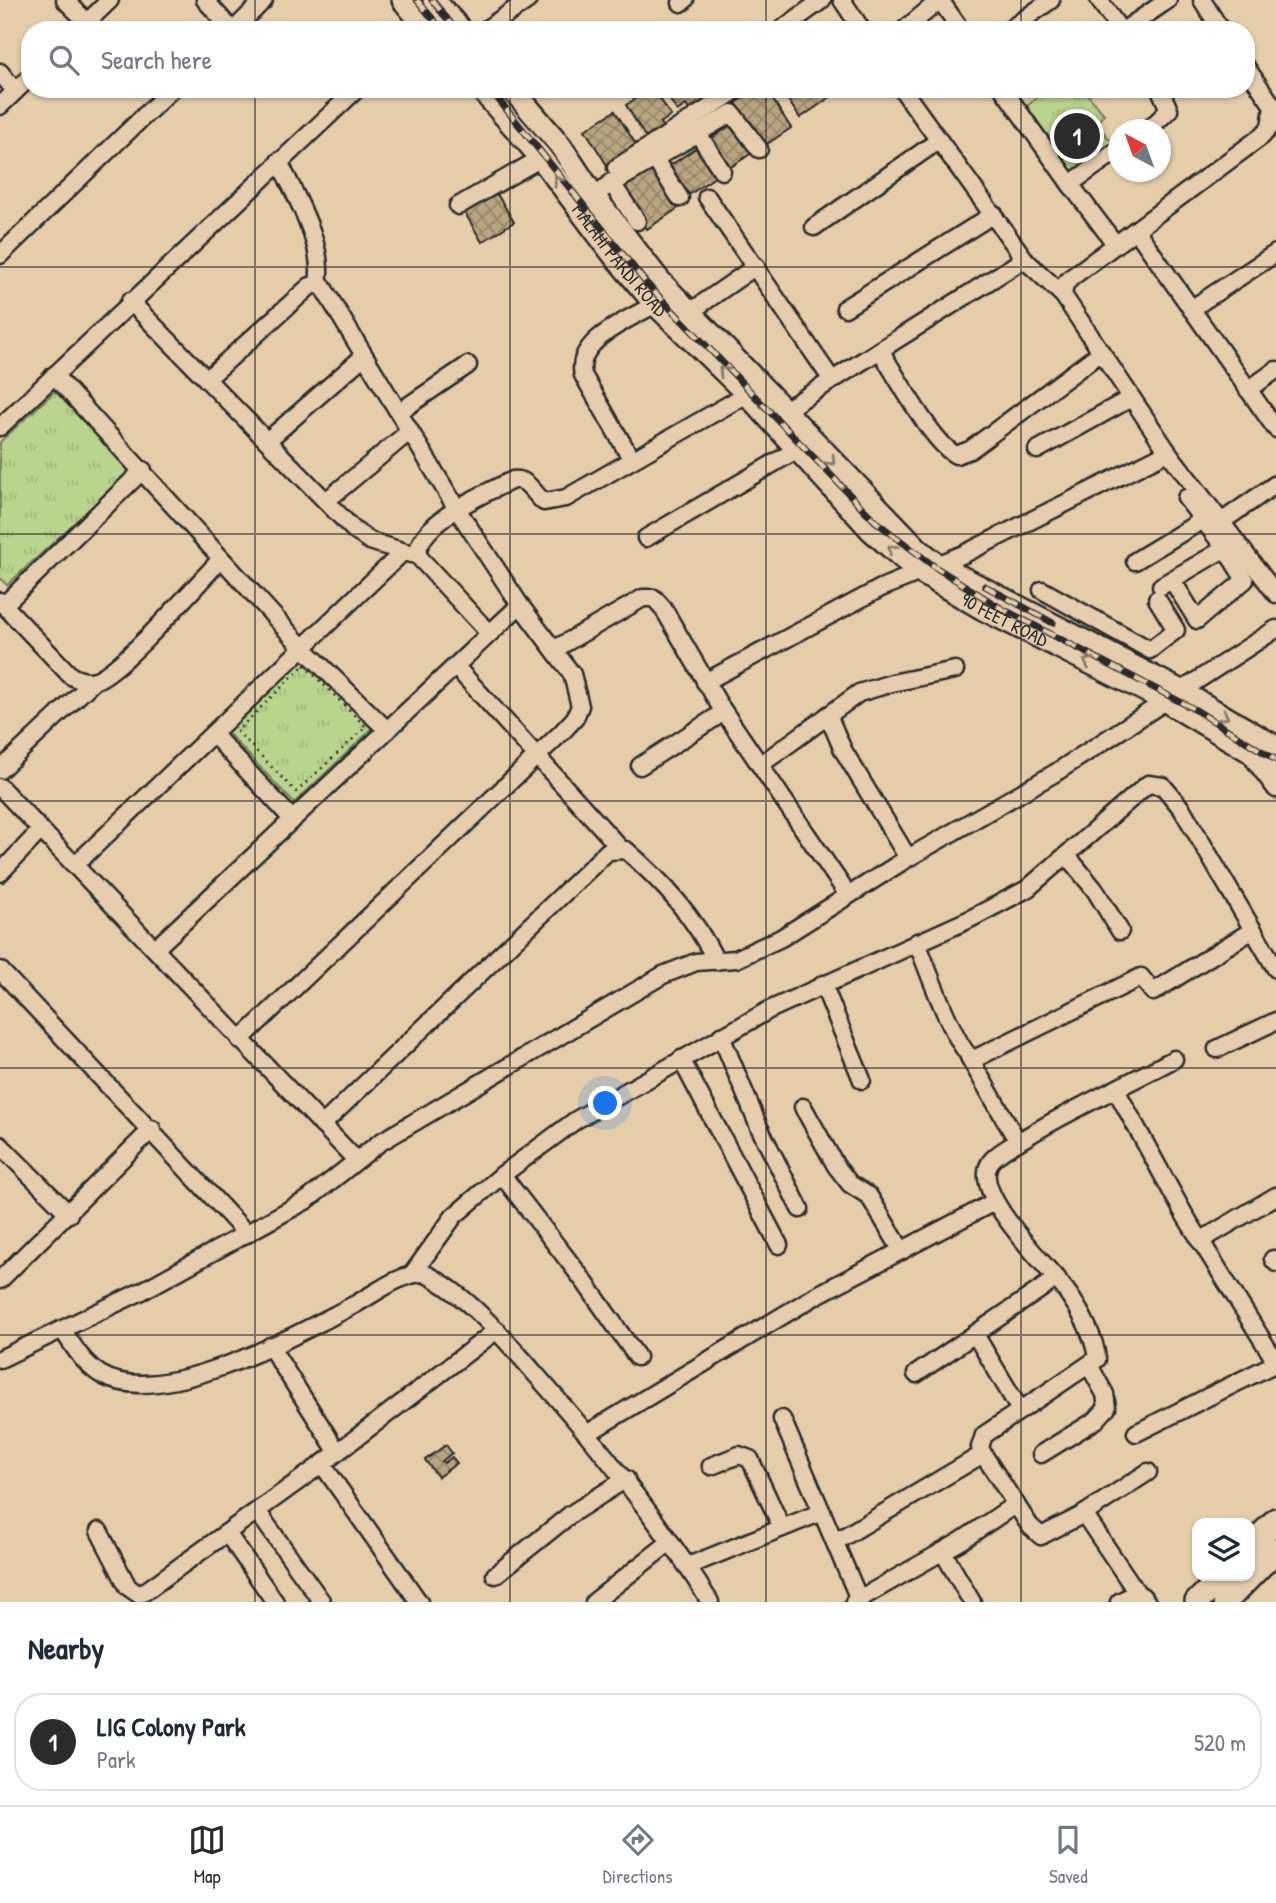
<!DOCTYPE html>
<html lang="en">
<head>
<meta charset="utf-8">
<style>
	:root { --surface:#fff; --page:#f2f2f3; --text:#1f2937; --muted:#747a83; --line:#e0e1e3; --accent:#2b2b2b }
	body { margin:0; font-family:"Patrick Hand",sans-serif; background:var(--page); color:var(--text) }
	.controls { position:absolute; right:21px; bottom:21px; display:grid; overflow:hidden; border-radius:14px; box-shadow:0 2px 5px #0004 }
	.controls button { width:63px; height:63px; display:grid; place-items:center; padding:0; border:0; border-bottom:2px solid var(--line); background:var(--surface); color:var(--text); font:35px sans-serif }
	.compass { position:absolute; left:1108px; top:119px; width:63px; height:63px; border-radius:50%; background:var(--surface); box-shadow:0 2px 5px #0004; rotate:319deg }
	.you { position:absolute; left:606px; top:1104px; width:24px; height:24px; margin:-18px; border:5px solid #fff; border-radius:50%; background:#1a73e8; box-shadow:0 0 0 10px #1a73e833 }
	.badge { display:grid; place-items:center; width:46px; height:46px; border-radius:50%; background:var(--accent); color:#fff; font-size:23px; font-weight:700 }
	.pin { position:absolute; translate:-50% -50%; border:4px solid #fff; box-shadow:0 2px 7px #0006 }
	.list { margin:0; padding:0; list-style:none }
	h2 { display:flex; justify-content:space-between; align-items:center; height:91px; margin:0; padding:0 28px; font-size:30px }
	h2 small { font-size:23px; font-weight:400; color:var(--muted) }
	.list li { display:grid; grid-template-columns:46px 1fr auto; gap:21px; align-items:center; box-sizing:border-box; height:98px; margin:0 14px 14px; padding:0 14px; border:2px solid var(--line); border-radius:28px }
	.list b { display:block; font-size:26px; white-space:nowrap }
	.list p { margin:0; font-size:23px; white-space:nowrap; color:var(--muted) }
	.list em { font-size:23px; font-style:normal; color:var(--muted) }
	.icon { flex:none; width:38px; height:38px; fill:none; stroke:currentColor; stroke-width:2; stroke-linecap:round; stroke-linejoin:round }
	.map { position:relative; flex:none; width:1276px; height:1602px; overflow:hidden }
	.search { position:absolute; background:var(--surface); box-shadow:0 2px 5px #0004; left:21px; right:21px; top:21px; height:77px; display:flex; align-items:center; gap:18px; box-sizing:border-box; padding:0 24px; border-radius:28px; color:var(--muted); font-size:26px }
	.sheet { height:203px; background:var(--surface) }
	nav { display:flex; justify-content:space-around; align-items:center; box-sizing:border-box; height:98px; border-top:2px solid var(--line); background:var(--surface); font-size:19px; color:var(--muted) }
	nav a { display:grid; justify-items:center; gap:4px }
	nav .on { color:var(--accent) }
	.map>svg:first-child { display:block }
	.park { fill:url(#park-tufts); stroke:#72805c; stroke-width:2 }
	.building { fill:url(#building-cross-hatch); stroke:#2b2b2b; stroke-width:2 }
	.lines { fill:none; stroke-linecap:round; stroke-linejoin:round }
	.minor-casing { stroke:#2b2b2b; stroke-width:21 }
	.major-casing { stroke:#2b2b2b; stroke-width:26 }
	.highway-casing { stroke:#2b2b2b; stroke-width:28 }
	.path { stroke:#2b2b2b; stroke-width:2.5; stroke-dasharray:2 5; stroke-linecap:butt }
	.minor { stroke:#e5cdae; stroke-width:16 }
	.major { stroke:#e5cdae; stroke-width:21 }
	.highway { stroke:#e5cdae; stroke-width:23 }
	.rail-casing { stroke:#2b2b2b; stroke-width:7 }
	.rail { stroke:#e5cdae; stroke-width:4.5; stroke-dasharray:13; stroke-linecap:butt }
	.oneway { stroke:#887c6c }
	.grid { fill:none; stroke:#2b2b2b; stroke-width:2; stroke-opacity:0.55 }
	.labels { text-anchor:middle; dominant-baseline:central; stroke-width:7; stroke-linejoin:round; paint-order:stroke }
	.street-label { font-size:19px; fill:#2b2b2b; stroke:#e5cdae }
</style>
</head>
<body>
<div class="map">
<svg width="1276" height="1602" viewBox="0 0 1276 1602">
	<defs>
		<pattern id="park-tufts" width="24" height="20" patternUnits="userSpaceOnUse" patternTransform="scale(1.75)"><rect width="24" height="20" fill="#b9d48c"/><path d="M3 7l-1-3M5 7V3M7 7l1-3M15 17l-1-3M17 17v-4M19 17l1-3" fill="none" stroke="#9fb679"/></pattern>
		<pattern id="building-cross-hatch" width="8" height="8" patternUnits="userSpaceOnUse" patternTransform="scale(1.75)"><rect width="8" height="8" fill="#b9a681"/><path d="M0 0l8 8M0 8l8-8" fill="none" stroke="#97876a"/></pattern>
	</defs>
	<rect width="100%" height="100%" fill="#e5cdaa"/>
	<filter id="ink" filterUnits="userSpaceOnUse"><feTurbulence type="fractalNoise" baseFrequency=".0143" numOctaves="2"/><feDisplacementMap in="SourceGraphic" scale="14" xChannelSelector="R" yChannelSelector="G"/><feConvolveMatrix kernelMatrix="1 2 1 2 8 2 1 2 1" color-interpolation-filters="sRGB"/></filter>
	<g filter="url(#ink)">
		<!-- park -->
		<g class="park">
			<polygon points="1048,89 1092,89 1087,94 1104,114 1096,124 1117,148 1072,172 1027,106"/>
			<polygon points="55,391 130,472 7,585 0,578 0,442"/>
			<polygon points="305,649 375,726 294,803 225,730"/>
		</g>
		<!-- building -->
		<g class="building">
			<polygon points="650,89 654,89 671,116 660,123 666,132 649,143 626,105"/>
			<polygon points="663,89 704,89 713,103 693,116 686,105 677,111"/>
			<polygon points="755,89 766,89 791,128 764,146 736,103"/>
			<polygon points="804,89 842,89 800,118 788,100"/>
			<polygon points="615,111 640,151 610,170 585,130"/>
			<polygon points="737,121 756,150 725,171 706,142"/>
			<polygon points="696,148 715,177 684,198 665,169"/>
			<polygon points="652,164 680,207 647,229 619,185"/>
			<polygon points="494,189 514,222 482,242 462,208"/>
			<polygon points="446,1445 452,1453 442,1461 444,1463 452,1457 457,1463 438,1477 425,1460"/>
		</g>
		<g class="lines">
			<!-- minor casing -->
			<g class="minor-casing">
				<g id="minor">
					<polyline points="65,0 87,22"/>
					<polyline points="205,0 232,30"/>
					<polyline points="842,0 862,30"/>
					<polyline points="940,0 961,30"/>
					<polyline points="1099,0 1120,30"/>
					<polyline points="1202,0 1221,30"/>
					<polyline points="681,3 685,0"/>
					<polyline points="79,30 110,0"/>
					<polyline points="234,30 264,0"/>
					<polyline points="485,30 528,0"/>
					<polyline points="781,30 822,0"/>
					<polyline points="904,30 940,0"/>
					<polyline points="1009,30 1051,0"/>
					<polyline points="1124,30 1168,0"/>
					<polyline points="1246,67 1273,106 1270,127 1262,136 1072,277 1065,284 1063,295 1168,452 1276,594"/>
					<polyline points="0,72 15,91"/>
					<polyline points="902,89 1026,261"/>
					<polyline points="1003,89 1070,184 1118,150"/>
					<polyline points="0,106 30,77"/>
					<polyline points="1148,130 1169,110 1160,89"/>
					<polyline points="699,135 722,171"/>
					<polyline points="654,158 680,198"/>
					<path d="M279 161C295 196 325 244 318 283"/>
					<polyline points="616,168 738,89"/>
					<polyline points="611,182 637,221"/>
					<polyline points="1070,184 1116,245"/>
					<polyline points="593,195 732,113 759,149"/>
					<polyline points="707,197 832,380"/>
					<polyline points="458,206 541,158"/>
					<polyline points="814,227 938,141"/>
					<polyline points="1136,230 1276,429"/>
					<polyline points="0,255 172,89"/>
					<polyline points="130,301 355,531 370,541 411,554"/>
					<polyline points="845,308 994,214"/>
					<polyline points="1191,309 1276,253"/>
					<polyline points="690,312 756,266"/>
					<path d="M880 350C895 374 933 444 956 455L970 450 1100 353"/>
					<polyline points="54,375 301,646 387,730"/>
					<polyline points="208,378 310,286 321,284 457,509 520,605 572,674 580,706 575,718 562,732 240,1040"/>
					<polyline points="1248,390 1276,370"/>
					<polyline points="785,410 1018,263 1026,261 1063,295"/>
					<polyline points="399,412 468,365"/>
					<polyline points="0,427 357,89"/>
					<polyline points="268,440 364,356"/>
					<polyline points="1037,450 1131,398"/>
					<path d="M632 460 583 375C574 340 631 319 655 304"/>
					<polyline points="326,501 410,431"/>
					<polyline points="1221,522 1276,484"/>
					<polyline points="646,538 798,449"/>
					<polyline points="1135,561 1211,515"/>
					<polyline points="1172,580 1197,620 1245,580 1225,548 1186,498"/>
					<polyline points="1161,586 1234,543"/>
					<polyline points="1042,590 1150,650 1176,630 1157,599"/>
					<path d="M0 601 71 676C79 680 87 683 96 680 123 670 197 584 221 559"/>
					<polyline points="4,605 143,470"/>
					<path d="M489 633 417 555C420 521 485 493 513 480 528 478 533 493 544 502L566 498 747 394"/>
					<polyline points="555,649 643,598 654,598 663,608 720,706 848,895"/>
					<polyline points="457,668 620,848"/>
					<polyline points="705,682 881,588 964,554 1168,452"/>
					<polyline points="828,715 843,750 908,858"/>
					<polyline points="213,734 293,820"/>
					<polyline points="1252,757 1276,789"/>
					<polyline points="760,765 859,693 892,683 955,670"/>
					<polyline points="640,766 724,712"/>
					<polyline points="0,770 95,680"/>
					<polyline points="0,787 356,1160"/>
					<polyline points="1068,857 1095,890 1120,931"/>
					<polyline points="75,865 403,552"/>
					<polyline points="0,873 41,830"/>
					<path d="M917 942C925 963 957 1052 974 1059L1141 977 1153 992 1253 930"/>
					<polyline points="155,949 520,605"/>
					<polyline points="0,970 247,1234"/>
					<polyline points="823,984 862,1080"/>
					<polyline points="721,1036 759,1127 800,1209"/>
					<polyline points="1217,1049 1276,1021"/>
					<polyline points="969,1057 1018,1142"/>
					<polyline points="681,1059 779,1245"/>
					<polyline points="1116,1090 1184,1214 1276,1362"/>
					<polyline points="803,1107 836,1166 850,1184 869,1196 902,1251"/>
					<path d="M322 1125 608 851 626 850C664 883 694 916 716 961"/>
					<polyline points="0,1145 69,1214"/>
					<polyline points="502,1175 584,1281 637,1357"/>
					<polyline points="1200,1241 1276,1196"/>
					<polyline points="1273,1259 1276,1263"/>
					<polyline points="413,1273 454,1216 502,1175 576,1120 769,1010 968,920 1027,889 1148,784 1163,786 1182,809 1276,969"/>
					<polyline points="0,1280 152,1129"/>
					<path d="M62 1329C73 1346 83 1363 100 1374 161 1411 295 1335 352 1306 375 1294 398 1274 424 1273 468 1295 506 1340 538 1377 601 1448 660 1521 710 1602"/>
					<polyline points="976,1336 1020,1410"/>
					<polyline points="270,1346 337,1451"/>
					<polyline points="0,1359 144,1290 307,1200 379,1143 663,975 696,962 736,959 781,938 908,858 1055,773 1276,629"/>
					<polyline points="916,1374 1057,1278"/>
					<polyline points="782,1419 859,1599"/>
					<polyline points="588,1433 817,1295 994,1202"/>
					<polyline points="1136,1433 1276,1363"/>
					<polyline points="1041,1454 1096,1420 1107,1408 1105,1394 1090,1367"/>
					<polyline points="322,1464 419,1602"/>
					<polyline points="711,1466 739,1455 750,1459 782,1528"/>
					<path d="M1148 1472 1084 1514 1041 1536 1030 1526 983 1454 980 1447 984 1435 1097 1359C1095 1337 1080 1310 1067 1292 1051 1268 965 1190 992 1160 1000 1151 1013 1145 1023 1139 1071 1109 1124 1086 1174 1059"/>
					<polyline points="257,1511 322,1602"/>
					<polyline points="1084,1514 1138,1594"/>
					<polyline points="99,1531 128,1587 138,1594 143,1593 322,1464 497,1330"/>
					<polyline points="227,1533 275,1602"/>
					<polyline points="835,1542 983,1454"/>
					<polyline points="943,1552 972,1602"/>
					<polyline points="688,1566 822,1512"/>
					<polyline points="495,1575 571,1514 626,1479"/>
					<polyline points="594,1602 670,1542"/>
					<polyline points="854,1602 961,1541 1016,1504"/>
					<polyline points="1119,1602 1134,1594 1142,1596 1147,1602"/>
				</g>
			</g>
			<!-- major casing -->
			<g class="major-casing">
				<g id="major">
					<polyline points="403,0 428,30"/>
					<polyline points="434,0 461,30"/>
					<path id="s1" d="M481 89 541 158 612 253 655 304 747 394 871 530 898 554 920 572 983 609 1164 700 1276 767"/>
					<polyline points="512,89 560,145 593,195 659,280 919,550 938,565 1179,690 1276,747"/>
				</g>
			</g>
			<!-- highway casing -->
			<g class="highway-casing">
				<g id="highway">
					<polyline points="1250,1547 1276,1520"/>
					<polyline points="1197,1602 1223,1576"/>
					<polyline points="1225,1602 1276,1550"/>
				</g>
			</g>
			<!-- path -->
			<polygon class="path" points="304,665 366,727 296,792 237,731"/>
			<!-- minor -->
			<use href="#minor" class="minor"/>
			<!-- major -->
			<use href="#major" class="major"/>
			<!-- highway -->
			<use href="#highway" class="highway"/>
			<!-- rail casing -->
			<g class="rail-casing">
				<g id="rail">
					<polyline points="417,0 442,30"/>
					<polyline points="432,0 456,30"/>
					<polyline points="490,89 646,283 875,521 935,567 999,607 1194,709 1276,760"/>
					<polyline points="985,586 1053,623"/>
				</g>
			</g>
			<!-- rail -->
			<use href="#rail" class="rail"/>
		</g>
		<!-- one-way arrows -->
		<defs><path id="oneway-chevron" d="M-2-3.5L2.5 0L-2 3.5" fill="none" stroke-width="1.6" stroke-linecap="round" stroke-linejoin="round" transform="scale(1.75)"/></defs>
		<g class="oneway">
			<use href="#oneway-chevron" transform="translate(558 181) rotate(-126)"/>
			<use href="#oneway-chevron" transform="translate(723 371) rotate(-135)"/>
			<use href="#oneway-chevron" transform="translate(831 461) rotate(46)"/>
			<use href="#oneway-chevron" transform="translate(892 549) rotate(-139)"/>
			<use href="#oneway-chevron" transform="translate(1088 662) rotate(-153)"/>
			<use href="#oneway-chevron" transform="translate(1224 716) rotate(29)"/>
		</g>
	</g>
	<!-- grid -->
	<path class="grid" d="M255 0V30M510 0V30M766 0V30M1021 0V30M255 89V1602M510 89V1602M766 89V1602M1021 89V1602M0 267H1276M0 534H1276M0 801H1276M0 1068H1276M0 1335H1276"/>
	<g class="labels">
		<!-- street labels -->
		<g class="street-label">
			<text stroke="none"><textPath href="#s1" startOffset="220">MALAHI PAKDI ROAD</textPath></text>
			<text stroke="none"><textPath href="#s1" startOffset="751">90 FEET ROAD</textPath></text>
		</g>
	</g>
</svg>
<div class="controls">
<button><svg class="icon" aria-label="layers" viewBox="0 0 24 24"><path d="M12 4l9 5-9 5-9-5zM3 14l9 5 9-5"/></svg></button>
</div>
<svg class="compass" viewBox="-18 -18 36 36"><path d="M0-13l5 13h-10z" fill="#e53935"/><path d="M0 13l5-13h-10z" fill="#747a83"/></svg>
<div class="you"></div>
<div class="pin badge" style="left:1077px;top:136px">1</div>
<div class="search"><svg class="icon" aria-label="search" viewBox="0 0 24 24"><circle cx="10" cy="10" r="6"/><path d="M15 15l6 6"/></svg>Search here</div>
</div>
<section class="sheet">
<h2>Nearby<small></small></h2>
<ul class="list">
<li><span class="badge">1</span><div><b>LIG Colony Park</b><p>Park</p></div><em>520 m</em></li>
</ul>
</section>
<nav>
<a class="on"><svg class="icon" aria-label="map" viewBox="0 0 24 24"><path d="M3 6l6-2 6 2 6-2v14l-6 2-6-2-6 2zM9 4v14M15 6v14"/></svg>Map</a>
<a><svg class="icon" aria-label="directions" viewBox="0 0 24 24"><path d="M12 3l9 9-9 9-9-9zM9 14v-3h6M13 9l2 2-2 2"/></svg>Directions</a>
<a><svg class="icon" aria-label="saved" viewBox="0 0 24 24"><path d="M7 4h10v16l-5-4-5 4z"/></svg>Saved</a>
</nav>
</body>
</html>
